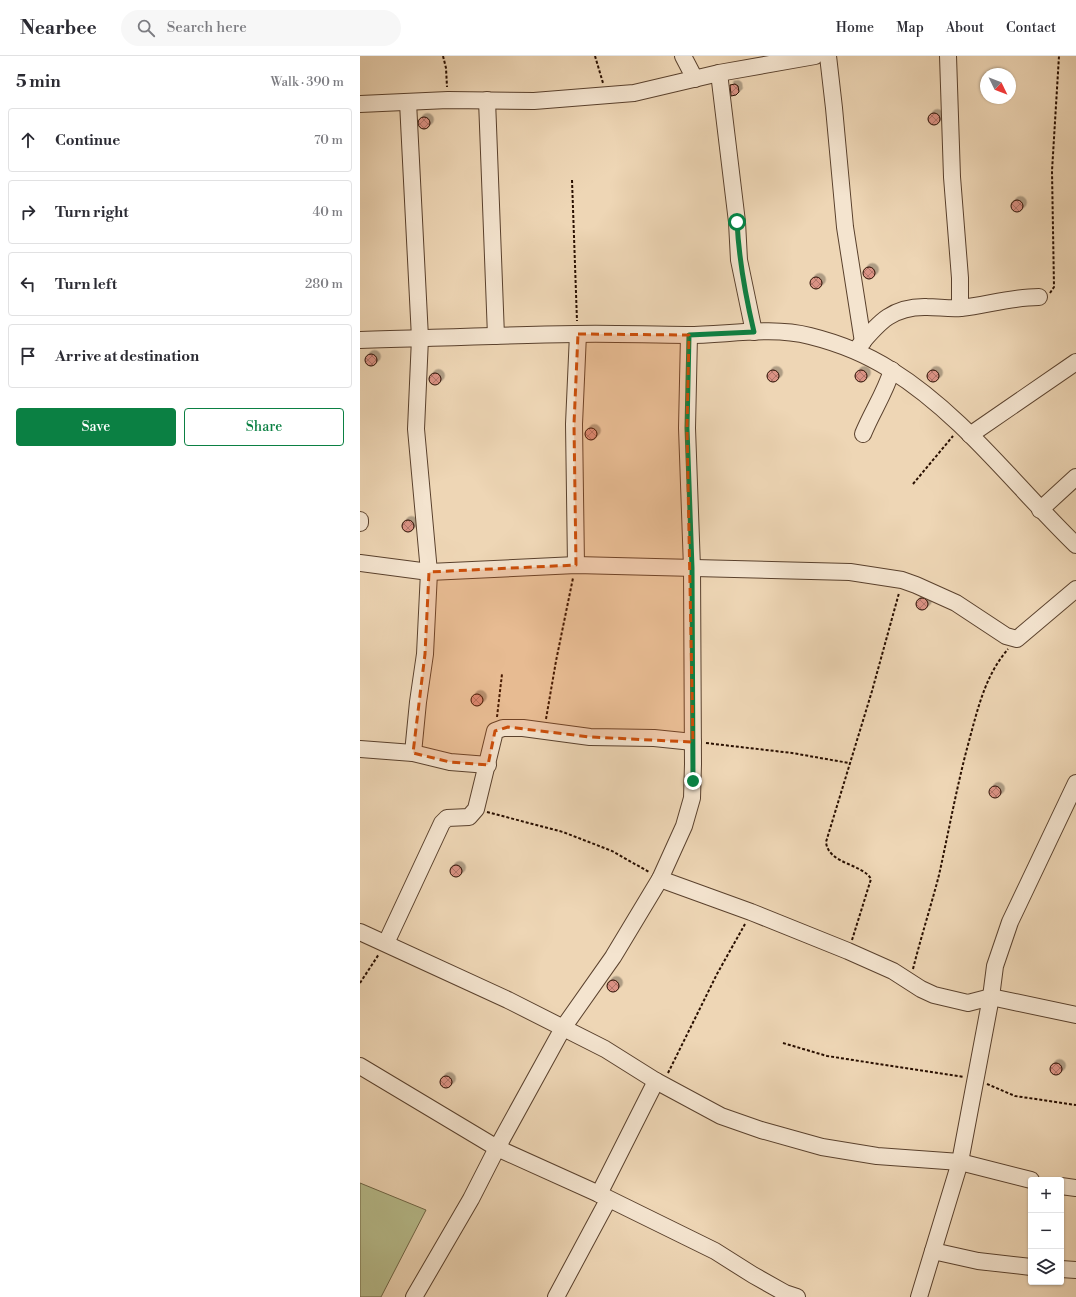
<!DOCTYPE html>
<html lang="en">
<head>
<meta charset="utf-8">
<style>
	:root { --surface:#fff; --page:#f7f7f7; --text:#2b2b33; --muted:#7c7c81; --line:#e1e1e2; --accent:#0b8043 }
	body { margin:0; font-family:"Libre Bodoni",serif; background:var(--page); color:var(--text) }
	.controls { position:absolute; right:12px; bottom:12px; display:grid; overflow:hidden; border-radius:4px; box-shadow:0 1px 3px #0004 }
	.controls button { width:36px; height:36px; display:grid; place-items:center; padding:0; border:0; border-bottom:1px solid var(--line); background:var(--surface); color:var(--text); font:20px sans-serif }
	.compass { position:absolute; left:620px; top:12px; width:36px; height:36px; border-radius:50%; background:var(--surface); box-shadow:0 1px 3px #0004; rotate:133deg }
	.stop { position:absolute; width:12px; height:12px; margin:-9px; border:3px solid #0b8043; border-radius:50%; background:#fff }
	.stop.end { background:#0b8043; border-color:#fff; box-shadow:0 1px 4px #0008 }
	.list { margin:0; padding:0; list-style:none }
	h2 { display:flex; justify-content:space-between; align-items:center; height:52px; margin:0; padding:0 16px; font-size:17px }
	h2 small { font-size:13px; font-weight:400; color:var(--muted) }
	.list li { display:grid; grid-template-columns:26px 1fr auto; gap:12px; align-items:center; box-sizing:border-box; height:64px; margin:0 8px 8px; padding:0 8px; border:1px solid var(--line); border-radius:4px }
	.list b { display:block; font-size:15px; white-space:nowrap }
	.list em { font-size:13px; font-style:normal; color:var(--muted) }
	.actions { display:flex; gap:8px; padding:12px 16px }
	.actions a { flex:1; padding:9px 0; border:1px solid var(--accent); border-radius:4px; text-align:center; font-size:14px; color:var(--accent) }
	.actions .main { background:var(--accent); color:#fff }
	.icon { flex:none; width:22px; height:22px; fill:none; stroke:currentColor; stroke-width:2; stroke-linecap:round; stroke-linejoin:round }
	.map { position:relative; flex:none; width:716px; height:1241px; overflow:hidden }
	header { display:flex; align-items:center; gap:24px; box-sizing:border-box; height:56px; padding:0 20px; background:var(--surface); border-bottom:1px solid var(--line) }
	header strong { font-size:19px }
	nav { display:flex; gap:22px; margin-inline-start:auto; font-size:14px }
	.search { width:280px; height:36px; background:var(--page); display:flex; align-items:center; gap:10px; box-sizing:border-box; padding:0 14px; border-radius:22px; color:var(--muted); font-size:15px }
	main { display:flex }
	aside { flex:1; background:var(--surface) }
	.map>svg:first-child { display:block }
	.green { fill:#b8be8e; stroke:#706647 }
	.building { fill:url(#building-cross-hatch); stroke:#290f00; filter:url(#shadow) }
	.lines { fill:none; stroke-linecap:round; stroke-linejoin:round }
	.minor-casing { stroke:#5a412d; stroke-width:18 }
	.path { stroke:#290f00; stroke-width:2; stroke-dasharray:3 2; stroke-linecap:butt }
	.minor { stroke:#f4e4cf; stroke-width:16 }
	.route { stroke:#0b8043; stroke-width:5 }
	.marked { fill:#cb4e0a; fill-opacity:0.2; stroke:#cb4e0a; stroke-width:3; stroke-dasharray:8 5; stroke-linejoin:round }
</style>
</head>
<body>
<header>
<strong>Nearbee</strong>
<div class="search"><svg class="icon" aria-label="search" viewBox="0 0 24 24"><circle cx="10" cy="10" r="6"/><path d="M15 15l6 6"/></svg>Search here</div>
<nav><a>Home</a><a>Map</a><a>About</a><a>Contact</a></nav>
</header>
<main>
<aside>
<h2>5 min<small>Walk · 390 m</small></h2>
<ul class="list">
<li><svg class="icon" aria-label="ahead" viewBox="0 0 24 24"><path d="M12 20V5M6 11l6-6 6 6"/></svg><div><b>Continue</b></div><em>70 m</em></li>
<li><svg class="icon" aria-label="right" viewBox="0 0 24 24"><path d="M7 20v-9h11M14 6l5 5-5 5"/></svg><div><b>Turn right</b></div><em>40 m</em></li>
<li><svg class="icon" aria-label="left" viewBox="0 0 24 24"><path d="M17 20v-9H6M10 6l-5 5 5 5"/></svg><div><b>Turn left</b></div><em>280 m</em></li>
<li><svg class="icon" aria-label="arrive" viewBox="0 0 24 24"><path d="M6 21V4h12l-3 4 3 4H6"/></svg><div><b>Arrive at destination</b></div></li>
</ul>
<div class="actions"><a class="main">Save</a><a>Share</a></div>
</aside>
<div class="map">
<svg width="716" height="1241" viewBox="0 0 716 1241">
	<defs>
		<pattern id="building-cross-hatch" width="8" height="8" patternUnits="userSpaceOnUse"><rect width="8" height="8" fill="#da9284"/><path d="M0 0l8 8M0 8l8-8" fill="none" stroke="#b1766a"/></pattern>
		<filter id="shadow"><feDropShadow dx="3.5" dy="-3.5" stdDeviation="0" flood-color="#0004"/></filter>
	</defs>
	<rect width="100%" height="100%" fill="#eed6b5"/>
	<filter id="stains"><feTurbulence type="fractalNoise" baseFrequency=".005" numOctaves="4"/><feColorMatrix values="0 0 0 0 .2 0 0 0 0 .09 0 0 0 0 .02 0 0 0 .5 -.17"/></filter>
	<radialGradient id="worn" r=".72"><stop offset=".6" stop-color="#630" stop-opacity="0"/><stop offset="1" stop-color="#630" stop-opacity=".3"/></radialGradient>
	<!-- green -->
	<polygon class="green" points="0,1127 66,1154 21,1241 0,1241"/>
	<!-- building -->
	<g class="building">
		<polygon points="370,29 375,28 378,30 379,36 376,39 371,40"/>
		<circle cx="574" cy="63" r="6"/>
		<circle cx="64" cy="67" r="6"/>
		<circle cx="657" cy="150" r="6"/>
		<circle cx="509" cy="217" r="6"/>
		<circle cx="456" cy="227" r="6"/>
		<circle cx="11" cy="304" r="6"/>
		<circle cx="573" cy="320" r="6"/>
		<circle cx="413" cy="320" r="6"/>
		<circle cx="501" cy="320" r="6"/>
		<circle cx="75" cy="323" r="6"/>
		<circle cx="231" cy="378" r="6"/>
		<circle cx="48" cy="470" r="6"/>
		<circle cx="562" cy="548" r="6"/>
		<circle cx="117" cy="644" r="6"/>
		<circle cx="635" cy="736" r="6"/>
		<circle cx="96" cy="815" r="6"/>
		<circle cx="253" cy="930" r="6"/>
		<circle cx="696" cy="1013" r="6"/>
		<circle cx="86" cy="1026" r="6"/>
	</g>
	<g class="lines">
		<!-- minor casing -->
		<g class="minor-casing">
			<g id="minor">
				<polyline points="323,0 335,23"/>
				<polyline points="468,0 474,52 485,171 503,286"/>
				<polyline points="588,0 592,121 600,222 600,252"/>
				<polyline points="359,17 377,166 379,204 394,276"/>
				<polyline points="127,44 136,280"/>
				<polyline points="48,46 60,282 56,373 69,516 65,598 58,646 53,697"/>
				<polyline points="0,48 88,44 174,45 274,37 359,17 455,0"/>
				<path d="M0 284C72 282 143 279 215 278 252 277 290 279 327 279 367 279 411 270 450 280 478 287 506 298 531 314 603 359 655 430 716 489"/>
				<path d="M499 290C519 266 533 250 567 251 578 251 590 253 601 252 627 249 652 241 679 241"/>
				<path d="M503 378C512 356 525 337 532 314"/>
				<polyline points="610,379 716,306"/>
				<polyline points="680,454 716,421"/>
				<polyline points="0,464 0,467"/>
				<polyline points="0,507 69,516 216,509 490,516 542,524 556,529 596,547 646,580 657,583 716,533"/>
				<polyline points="216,509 214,368 218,278"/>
				<polyline points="0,693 53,697 90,706 128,709"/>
				<polyline points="300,823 391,856 488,895 533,915 561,933 574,939 608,947 631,941 716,959"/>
				<polyline points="0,876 148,944 245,993 296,1025 361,1060 401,1074 462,1091 517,1100 600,1106 671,1124"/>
				<polyline points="26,887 82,767 87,762 109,761 116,753 135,675 143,672 163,672 230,681 294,682 333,686"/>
				<polyline points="0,1010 137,1092 239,1138 355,1195 393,1219 425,1237 437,1241"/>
				<polyline points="701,1130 716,1132"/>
				<polyline points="239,1138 296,1025"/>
				<polyline points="573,1195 618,1205 671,1211"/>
				<polyline points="701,1213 716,1214"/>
				<polyline points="54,1241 111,1143 137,1092 203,972 253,901 300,823 324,770 332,742 333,708 332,512 327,372 329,279"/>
				<polyline points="196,1241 248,1144"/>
				<polyline points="559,1241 600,1106 631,941 635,910 650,866 716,727"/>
			</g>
		</g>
		<!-- path -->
		<g class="path">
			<polyline points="83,0 86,12 87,31"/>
			<polyline points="235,0 243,27"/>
			<polyline points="212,124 217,265"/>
			<polyline points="690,237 694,231 692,115 699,0"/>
			<polyline points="553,428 593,380"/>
			<polyline points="137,661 142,618"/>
			<polyline points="186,663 196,605 213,522"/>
			<polyline points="346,687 432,697 489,707"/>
			<polyline points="127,756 203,776 252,795 289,816"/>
			<path d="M492 884 511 823C503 808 468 808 466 786L512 635 539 537"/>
			<path d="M553 913C561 881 571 850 579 819 589 774 597 729 609 685 618 652 625 620 648 593"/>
			<polyline points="0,927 19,898"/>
			<polyline points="423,987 467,1000 604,1021"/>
			<polyline points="308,1017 357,918 385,868"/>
			<polyline points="627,1028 655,1040 716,1049"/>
		</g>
		<!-- minor -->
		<use href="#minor" class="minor"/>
	</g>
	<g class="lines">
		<!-- route -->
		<path class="route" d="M333 725 332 512 327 372 329 279 394 276C385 238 379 205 377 166"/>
	</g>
	<!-- marked area -->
	<path class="marked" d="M218 278 329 279 327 372 333 686 230 681 148 671 135 675 128 709 90 706 53 697 65 598 69 516 216 509 214 368Z"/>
	<rect width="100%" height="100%" filter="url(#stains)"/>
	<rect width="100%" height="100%" fill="url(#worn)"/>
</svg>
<div class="controls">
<button>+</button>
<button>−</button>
<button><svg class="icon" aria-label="layers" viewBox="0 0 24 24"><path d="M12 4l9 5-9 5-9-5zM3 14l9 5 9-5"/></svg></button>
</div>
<svg class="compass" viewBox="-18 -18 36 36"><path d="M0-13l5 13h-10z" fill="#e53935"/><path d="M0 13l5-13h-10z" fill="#7c7c81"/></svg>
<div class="stop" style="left:377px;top:166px"></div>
<div class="stop end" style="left:333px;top:725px"></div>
</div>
</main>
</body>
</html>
